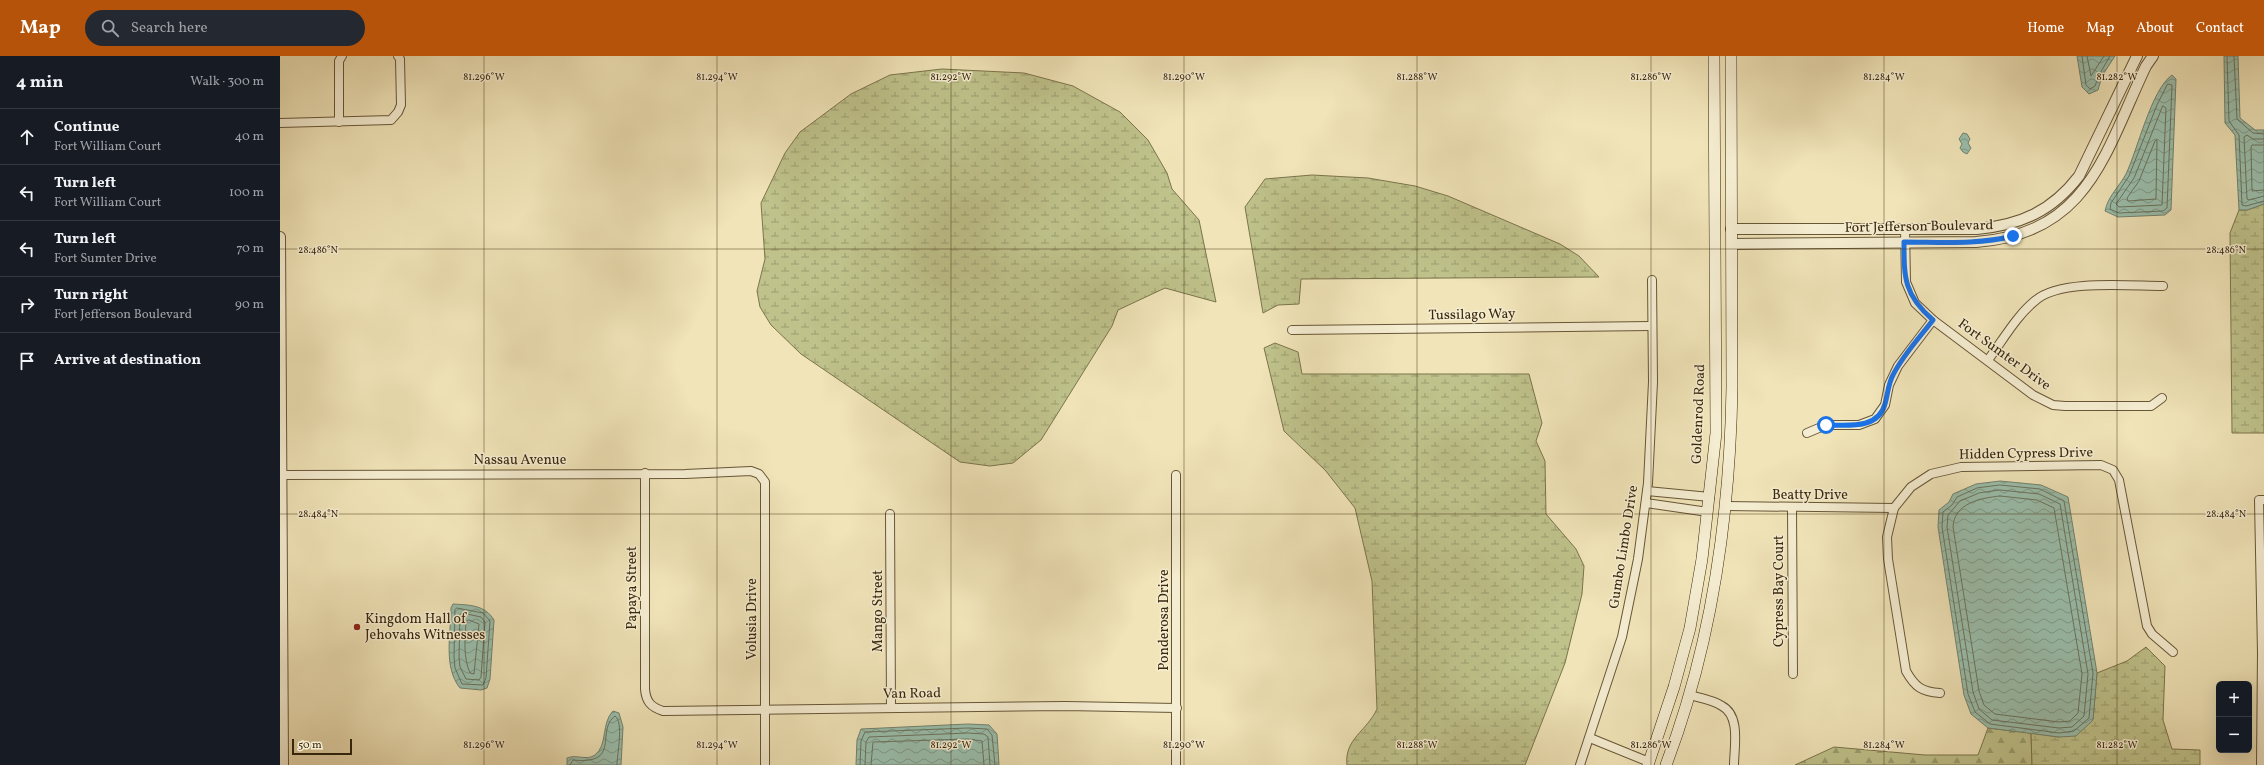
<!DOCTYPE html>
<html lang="en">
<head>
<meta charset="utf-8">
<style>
	:root { --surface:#171b24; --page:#242831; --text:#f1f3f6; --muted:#9ea1a6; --line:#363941; --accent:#b45309 }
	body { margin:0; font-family:Vollkorn,serif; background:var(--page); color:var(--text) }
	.controls { position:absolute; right:12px; bottom:12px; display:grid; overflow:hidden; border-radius:6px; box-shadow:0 4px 16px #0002 }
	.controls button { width:36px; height:36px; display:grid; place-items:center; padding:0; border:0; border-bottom:1px solid var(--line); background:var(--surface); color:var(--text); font:20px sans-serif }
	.scale { position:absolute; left:12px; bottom:10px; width:60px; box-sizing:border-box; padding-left:4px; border:2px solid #39270c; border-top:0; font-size:11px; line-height:14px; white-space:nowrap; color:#39270c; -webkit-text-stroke:3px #f5edd1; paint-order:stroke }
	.stop { position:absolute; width:12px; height:12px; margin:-9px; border:3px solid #1a73e8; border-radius:50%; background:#fff }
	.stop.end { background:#1a73e8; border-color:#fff; box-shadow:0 1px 4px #0008 }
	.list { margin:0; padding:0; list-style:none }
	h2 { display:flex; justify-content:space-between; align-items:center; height:52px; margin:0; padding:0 16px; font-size:17px }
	h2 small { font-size:13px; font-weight:400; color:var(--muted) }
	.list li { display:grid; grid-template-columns:26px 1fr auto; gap:12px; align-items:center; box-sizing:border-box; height:56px; padding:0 16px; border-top:1px solid var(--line) }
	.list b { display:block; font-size:15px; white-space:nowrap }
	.list p { margin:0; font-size:13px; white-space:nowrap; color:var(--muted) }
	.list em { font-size:13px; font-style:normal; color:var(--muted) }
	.icon { flex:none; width:22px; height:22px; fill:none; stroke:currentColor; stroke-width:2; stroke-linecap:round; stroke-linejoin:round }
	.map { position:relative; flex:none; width:1984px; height:709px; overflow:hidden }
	header { display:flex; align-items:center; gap:24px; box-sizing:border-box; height:56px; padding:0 20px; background:var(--accent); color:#fff }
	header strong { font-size:19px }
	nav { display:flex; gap:22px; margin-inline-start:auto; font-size:14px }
	.search { width:280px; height:36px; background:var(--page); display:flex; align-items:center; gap:10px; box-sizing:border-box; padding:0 14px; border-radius:22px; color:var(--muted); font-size:15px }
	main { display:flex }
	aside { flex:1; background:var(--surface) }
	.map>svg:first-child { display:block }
	.forest { fill:url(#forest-firs); stroke:#7c744c }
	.wetland { fill:url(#wetland-marsh); stroke:#7c744c }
	.water { fill:url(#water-waves); stroke:#73826d }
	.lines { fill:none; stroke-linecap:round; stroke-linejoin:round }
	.shore { stroke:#6a735c; stroke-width:1 }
	.minor-casing { stroke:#675637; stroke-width:10 }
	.tertiary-casing { stroke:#675637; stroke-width:12 }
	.secondary-casing { stroke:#39270c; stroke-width:12 }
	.minor { stroke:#f5edd1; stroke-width:8 }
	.tertiary { stroke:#f5edd1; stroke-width:10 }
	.secondary { stroke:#f5edd1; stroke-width:11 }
	.route { stroke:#1a73e8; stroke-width:5 }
	.ticks { fill:none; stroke:#39270c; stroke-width:1; stroke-opacity:0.45 }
	.poi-dot { fill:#8f2418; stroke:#f5edd1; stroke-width:1.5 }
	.labels { text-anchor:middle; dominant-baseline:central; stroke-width:3; stroke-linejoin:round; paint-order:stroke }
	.street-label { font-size:14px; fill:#39270c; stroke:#f5edd1 }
	.poi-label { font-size:14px; fill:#39270c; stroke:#f5edd1; text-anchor:start }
	.ticks-label { font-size:10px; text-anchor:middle; fill:#39270c; stroke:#f5edd1; stroke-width:3; stroke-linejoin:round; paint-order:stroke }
</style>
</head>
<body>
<header>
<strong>Map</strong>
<div class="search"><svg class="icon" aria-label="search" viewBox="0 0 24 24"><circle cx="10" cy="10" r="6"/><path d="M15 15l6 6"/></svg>Search here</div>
<nav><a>Home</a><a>Map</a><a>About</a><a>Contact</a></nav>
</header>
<main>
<aside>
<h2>4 min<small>Walk · 300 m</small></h2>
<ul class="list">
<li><svg class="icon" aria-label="ahead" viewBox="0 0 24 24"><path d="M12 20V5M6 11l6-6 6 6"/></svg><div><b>Continue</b><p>Fort William Court</p></div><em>40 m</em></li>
<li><svg class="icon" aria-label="left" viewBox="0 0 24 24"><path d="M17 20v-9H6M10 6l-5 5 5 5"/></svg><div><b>Turn left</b><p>Fort William Court</p></div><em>100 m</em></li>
<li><svg class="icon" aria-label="left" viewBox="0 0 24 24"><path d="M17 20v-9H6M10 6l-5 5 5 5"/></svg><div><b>Turn left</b><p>Fort Sumter Drive</p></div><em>70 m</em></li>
<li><svg class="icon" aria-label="right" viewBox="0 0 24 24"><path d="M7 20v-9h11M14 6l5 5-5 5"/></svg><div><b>Turn right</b><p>Fort Jefferson Boulevard</p></div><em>90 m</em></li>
<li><svg class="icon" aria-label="arrive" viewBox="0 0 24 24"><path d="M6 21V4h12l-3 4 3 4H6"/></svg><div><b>Arrive at destination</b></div></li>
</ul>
</aside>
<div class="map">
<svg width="1984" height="709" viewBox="0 0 1984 709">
	<defs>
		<pattern id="forest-firs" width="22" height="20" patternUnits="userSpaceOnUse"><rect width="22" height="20" fill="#bfc28b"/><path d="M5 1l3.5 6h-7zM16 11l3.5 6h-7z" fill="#9c9e70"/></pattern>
		<pattern id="wetland-marsh" width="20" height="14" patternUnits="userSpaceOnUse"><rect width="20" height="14" fill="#bfc28b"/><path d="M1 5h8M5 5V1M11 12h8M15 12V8" fill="none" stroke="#9c9e70"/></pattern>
		<pattern id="water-waves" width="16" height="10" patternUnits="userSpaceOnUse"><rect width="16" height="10" fill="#9abfad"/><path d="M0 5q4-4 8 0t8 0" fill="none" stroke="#7f9b8b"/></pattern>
	</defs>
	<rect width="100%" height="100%" fill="#f0e4b8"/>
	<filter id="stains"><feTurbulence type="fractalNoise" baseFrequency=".005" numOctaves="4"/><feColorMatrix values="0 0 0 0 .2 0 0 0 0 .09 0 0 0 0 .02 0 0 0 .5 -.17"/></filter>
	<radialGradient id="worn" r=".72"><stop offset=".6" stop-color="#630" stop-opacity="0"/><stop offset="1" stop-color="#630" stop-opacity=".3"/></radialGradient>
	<!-- forest -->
	<polygon class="forest" points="1708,672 1751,677 1752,709 1515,709 1554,691 1645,699 1698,699"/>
	<!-- wetland -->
	<g class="wetland">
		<polygon points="662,13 744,17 793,30 840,56 868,84 887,117 892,133 919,164 936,246 885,232 838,254 832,270 761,384 733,407 710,410 680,406 521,298 491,269 480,251 477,235 485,203 481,147 505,97 520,76 571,38 610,19"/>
		<polygon points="1032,119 1088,122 1135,130 1168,140 1280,188 1299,200 1319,221 1021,223 1019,248 998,249 983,257 965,151 985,123"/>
		<polygon points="1984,148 1984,377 1952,377 1950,177 1959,154 1967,154"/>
		<path d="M995 287 1018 296 1022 318H1249L1262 367 1256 385 1265 405 1266 458 1296 493 1304 510 1302 538 1285 607 1245 709H1067C1064 683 1087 675 1097 653L1092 525 1075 452 1045 414 1004 375 984 292Z"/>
		<polygon points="1866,591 1885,610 1883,664 1892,693 1920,694 1920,709 1752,709 1751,677 1779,681 1813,663 1817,617 1847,605"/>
	</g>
	<!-- water -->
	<g class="water">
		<polygon points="1797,0 1835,0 1822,20 1818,34 1809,38 1802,31"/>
		<polygon points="1944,0 1958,0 1960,62 1975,74 1984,74 1984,148 1967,154 1959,154 1955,79 1945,67"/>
		<path d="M1892 19 1896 23 1891 154 1885 159 1838 161 1825 155C1828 140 1839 131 1846 118 1858 93 1871 34 1892 19Z"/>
		<polygon points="1683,77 1687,78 1690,83 1688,87 1691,92 1687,98 1683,96 1680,92 1682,88 1679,83"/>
		<polygon points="1720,425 1761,429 1788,441 1817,617 1813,664 1796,680 1779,681 1708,672 1691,658 1684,639 1658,471 1659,454 1669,446 1673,438 1696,428"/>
		<path d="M173 548C190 549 205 549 214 564L210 623 207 632 201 634 180 632C163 611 171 577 171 552Z"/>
		<path d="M333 655 339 657 343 671 341 709H287V702C296 698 307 705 315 699 328 689 321 667 333 655Z"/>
		<polygon points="688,668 709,669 717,678 719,709 576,709 577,684 581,673"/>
	</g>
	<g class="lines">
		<!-- shore -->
		<g class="shore">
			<polyline points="1802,0 1806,29 1810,33 1815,30 1819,19 1830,0"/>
			<polyline points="1807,0 1811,20 1824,0"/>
			<polyline points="1947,0 1949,65 1959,79 1962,149 1966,150 1984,145"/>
			<polyline points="1954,0 1957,63 1973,77 1984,78"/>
			<polygon points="1888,28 1892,29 1887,152 1883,155 1839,157 1830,153 1831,147 1849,120 1877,49"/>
			<polygon points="1883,50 1886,52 1882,149 1839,151 1836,148 1854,122"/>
			<polyline points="1984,83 1973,83 1967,79 1964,81 1967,143 1969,144 1984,140"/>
			<polygon points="1877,84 1876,143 1848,145 1847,142 1859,125 1875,85"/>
			<polyline points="1984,89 1972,89 1971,91 1972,135 1984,134"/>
			<polygon points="1720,429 1760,433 1784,445 1813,617 1809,662 1794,675 1779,677 1710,668 1695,656 1688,638 1662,471 1663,456 1672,449 1677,441 1697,432"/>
			<polygon points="1720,434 1759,438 1780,448 1808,618 1804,660 1792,671 1779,672 1712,664 1699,653 1693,636 1667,471 1668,459 1680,445 1699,437"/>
			<path d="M1720 440 1757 444 1774 452 1802 618 1798 657 1790 665 1779 666 1715 658 1704 649 1699 635 1673 471C1674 447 1701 442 1720 440Z"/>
			<polygon points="177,552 203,557 210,565 206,622 203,629 182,628 175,612 174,601 175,554"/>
			<polygon points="182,557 201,561 205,566 201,621 199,624 186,623 180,611 179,601 180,559"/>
			<path d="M189 564 199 568 194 618 190 617C183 601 185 583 186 566Z"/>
			<path d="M290 709 293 704C342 709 315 675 335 660 344 666 337 698 337 709"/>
			<polyline points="580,709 581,685 585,676 688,672 707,673 712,679 715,709"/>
			<polyline points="585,709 586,686 589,681 688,677 704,678 708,681 710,709"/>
			<polyline points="591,709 593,686 688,683 702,685 704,709"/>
		</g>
		<!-- minor casing -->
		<g class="minor-casing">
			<g id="minor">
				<polyline points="59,66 59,5 62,0"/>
				<polyline points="0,67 111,64 118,56 121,49 120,3 118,0"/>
				<polyline points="1625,172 1626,226 1635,247 1653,264 1753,339 1773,349 1785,350 1871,350 1882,342"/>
				<polyline points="1012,274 1372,270"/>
				<path d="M1708 304C1723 284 1737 259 1756 244 1781 223 1850 230 1883 230"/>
				<polyline points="1527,377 1546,369 1579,369 1595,363 1605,349 1609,329 1618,310 1653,264"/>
				<path d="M365 417V633C366 646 371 651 383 655L785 650 897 652"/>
				<polyline points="0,419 405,418 471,415 479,418 485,426 485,709"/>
				<polyline points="896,419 896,709"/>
				<polyline points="1367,435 1430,441"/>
				<polyline points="1366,447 1428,456"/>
				<polyline points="1446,450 1614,452"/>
				<polyline points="1512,452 1513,618"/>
				<polyline points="610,458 611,652"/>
				<path d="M1660 637C1642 636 1635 631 1626 615L1608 503 1607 481 1614 452 1631 431 1651 418 1681 411 1821 409 1833 414 1839 424 1867 570 1872 578 1893 596"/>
				<path d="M1409 639C1420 642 1433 644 1442 650 1461 660 1454 692 1454 709"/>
				<polyline points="1310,682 1369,706"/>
				<polyline points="1300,709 1342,581 1358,503 1368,427 1373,326 1372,224"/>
				<polyline points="1981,709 1982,597 1979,444 1984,444"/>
			</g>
		</g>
		<!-- tertiary casing -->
		<g class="tertiary-casing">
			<g id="tertiary">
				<path d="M1451 173H1697C1741 169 1772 155 1799 120L1857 0"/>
				<polyline points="0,181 3,709"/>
				<path d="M1452 188 1696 186C1809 178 1825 96 1866 10L1873 0"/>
			</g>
		</g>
		<!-- secondary casing -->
		<g class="secondary-casing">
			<g id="secondary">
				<polyline points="1368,709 1394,631 1410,572 1422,503 1436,377 1434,0"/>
				<path d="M1386 709C1432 588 1450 460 1452 331L1451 0"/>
			</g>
		</g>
		<!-- minor -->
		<use href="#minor" class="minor"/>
		<!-- tertiary -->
		<use href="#tertiary" class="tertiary"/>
		<!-- secondary -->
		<use href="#secondary" class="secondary"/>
	</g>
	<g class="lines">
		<!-- route -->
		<path class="route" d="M1546 369C1567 369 1598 374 1605 348 1608 338 1608 328 1613 319 1623 299 1640 281 1653 264 1624 239 1624 222 1624 186 1661 186 1698 189 1733 180"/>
	</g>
	<!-- ticks -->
	<path class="ticks" d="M204 0V709M437 0V709M671 0V709M904 0V709M1137 0V709M1371 0V709M1604 0V709M1837 0V709M0 193H1984M0 458H1984"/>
	<!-- markers -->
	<circle class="poi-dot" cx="77" cy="571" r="4"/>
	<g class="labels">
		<!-- street labels -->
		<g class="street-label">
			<text transform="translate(1639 171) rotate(-1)">Fort Jefferson Boulevard</text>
			<text transform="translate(1192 259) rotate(-1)">Tussilago Way</text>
			<text transform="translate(1724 299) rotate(36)">Fort Sumter Drive</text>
			<text transform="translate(1419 358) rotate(-88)">Goldenrod Road</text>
			<text transform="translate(1746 398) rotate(-1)">Hidden Cypress Drive</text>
			<text x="240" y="404">Nassau Avenue</text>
			<text x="1530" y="439">Beatty Drive</text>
			<text transform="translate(1344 491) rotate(-81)">Gumbo Limbo Drive</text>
			<text transform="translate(352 532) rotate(-90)">Papaya Street</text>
			<text transform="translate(1499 535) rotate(-90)">Cypress Bay Court</text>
			<text transform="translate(598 555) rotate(-90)">Mango Street</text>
			<text transform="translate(472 563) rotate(-90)">Volusia Drive</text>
			<text transform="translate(884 564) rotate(-90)">Ponderosa Drive</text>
			<text transform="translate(632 638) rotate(-1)">Van Road</text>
		</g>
		<!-- poi labels -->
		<g class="poi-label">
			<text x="85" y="563">Kingdom Hall of<tspan x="85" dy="16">Jehovahs Witnesses</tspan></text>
		</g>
	</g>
	<g class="ticks-label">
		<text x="204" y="24">81.296°W</text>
		<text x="437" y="24">81.294°W</text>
		<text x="671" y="24">81.292°W</text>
		<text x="904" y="24">81.290°W</text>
		<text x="1137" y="24">81.288°W</text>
		<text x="1371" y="24">81.286°W</text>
		<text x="1604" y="24">81.284°W</text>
		<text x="1837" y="24">81.282°W</text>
		<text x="38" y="197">28.486°N</text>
		<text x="1946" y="197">28.486°N</text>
		<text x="38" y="461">28.484°N</text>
		<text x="1946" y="461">28.484°N</text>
		<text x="204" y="692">81.296°W</text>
		<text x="437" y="692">81.294°W</text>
		<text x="671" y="692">81.292°W</text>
		<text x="904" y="692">81.290°W</text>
		<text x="1137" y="692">81.288°W</text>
		<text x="1371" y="692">81.286°W</text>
		<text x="1604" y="692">81.284°W</text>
		<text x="1837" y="692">81.282°W</text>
	</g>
	<rect width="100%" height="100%" filter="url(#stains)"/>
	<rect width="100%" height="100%" fill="url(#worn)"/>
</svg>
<div class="controls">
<button>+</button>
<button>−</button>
</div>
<div class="scale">50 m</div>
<div class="stop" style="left:1546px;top:369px"></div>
<div class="stop end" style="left:1733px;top:180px"></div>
</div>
</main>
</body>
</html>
